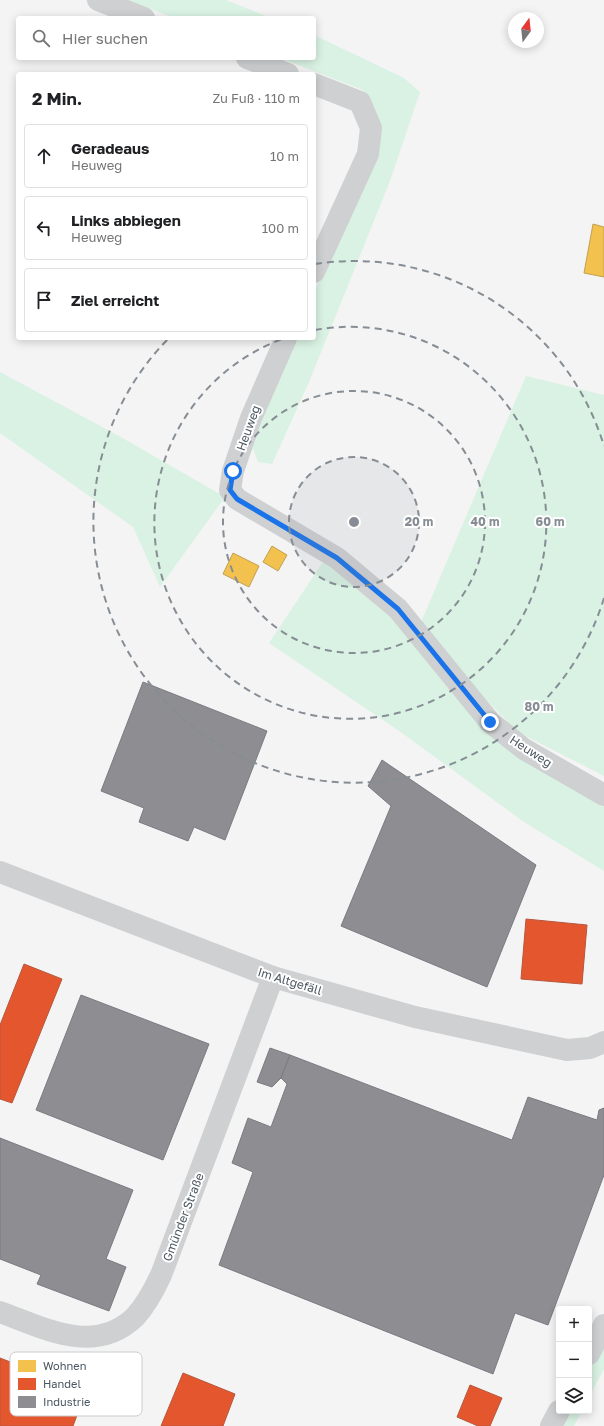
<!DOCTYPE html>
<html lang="de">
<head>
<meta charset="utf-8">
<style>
	:root { --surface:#fff; --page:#f2f2f2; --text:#202124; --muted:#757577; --line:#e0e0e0 }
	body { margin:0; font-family:"Golos Text",sans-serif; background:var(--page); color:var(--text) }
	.controls { position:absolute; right:12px; bottom:12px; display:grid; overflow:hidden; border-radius:4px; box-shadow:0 2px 10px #0003 }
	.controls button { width:36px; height:36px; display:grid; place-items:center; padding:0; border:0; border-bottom:1px solid var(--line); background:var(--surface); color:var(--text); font:20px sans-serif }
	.compass { position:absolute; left:508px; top:12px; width:36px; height:36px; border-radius:50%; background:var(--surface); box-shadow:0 2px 10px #0003; rotate:15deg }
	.stop { position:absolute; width:12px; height:12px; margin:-9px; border:3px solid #1a73e8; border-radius:50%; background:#fff }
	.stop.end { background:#1a73e8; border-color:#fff; box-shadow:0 1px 4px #0008 }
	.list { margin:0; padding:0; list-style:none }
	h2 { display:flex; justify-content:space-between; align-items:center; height:52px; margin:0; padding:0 16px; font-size:17px }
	h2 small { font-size:13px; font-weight:400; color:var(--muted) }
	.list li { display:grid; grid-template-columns:26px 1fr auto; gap:12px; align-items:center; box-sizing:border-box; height:64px; margin:0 8px 8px; padding:0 8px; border:1px solid var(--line); border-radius:4px }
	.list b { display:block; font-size:15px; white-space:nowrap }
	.list p { margin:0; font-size:13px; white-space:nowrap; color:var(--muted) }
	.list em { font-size:13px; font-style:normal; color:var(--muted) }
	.icon { flex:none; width:22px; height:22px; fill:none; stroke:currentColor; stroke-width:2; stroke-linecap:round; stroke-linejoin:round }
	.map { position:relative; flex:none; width:604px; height:1426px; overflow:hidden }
	.search { position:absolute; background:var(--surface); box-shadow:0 2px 10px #0003; left:16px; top:16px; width:300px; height:44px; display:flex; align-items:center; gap:10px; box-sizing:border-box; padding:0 14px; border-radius:4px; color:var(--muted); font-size:15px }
	.panel { position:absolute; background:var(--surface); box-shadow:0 2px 10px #0003; left:16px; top:72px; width:300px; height:268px; border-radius:4px }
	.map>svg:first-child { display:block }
	.green { fill:#d9f2e3 }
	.homes { fill:#f2c14e; stroke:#c0a154 }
	.shops { fill:#e4572e; stroke:#b6573d }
	.industry { fill:#8d8d92; stroke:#797c83 }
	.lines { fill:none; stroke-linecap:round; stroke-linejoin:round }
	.street { stroke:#ced0d2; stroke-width:22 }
	.route { stroke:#1a73e8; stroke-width:5 }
	.ring { fill:none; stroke:#868d94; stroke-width:2; stroke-dasharray:7 5 }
	.labels { text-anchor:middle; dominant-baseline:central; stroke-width:4; stroke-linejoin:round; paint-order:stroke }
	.street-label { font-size:12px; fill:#4a5661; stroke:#fff }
	.key { fill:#fff; stroke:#c9ccd0; stroke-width:1 }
	.key-label { font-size:11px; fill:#4a5661 }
	.centre { fill:#868d94; stroke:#fff; stroke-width:2 }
	.ring-label { font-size:12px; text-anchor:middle; font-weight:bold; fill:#868d94; stroke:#fff; stroke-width:4; stroke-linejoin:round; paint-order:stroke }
</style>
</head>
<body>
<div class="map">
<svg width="604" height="1426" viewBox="0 0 604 1426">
	<rect width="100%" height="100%" fill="#f4f4f4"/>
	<!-- green -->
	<g class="green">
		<polygon points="127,0 226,0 271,18 175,18"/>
		<polygon points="314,35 404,78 420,92 390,181 309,382 272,464 258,462 252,446 294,338 314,338 314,293 332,251 380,124 363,90 280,58 314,58"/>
		<polygon points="0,372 119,436 225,497 160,587 133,527 0,433"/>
		<polygon points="526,376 604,395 604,776 518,732 477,691 421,622"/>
		<polygon points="325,559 389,615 475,713 604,796 604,871 524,822 402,733 269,643"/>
		<polygon points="604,1340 604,1369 589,1397 589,1369"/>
		<polygon points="567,1411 582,1411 574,1426 559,1426"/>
	</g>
	<!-- homes -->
	<g class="homes">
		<polygon points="593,224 604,227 604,277 584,273"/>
		<polygon points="272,546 287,555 278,571 263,562"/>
		<polygon points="233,553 259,566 249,587 223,574"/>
	</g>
	<!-- shops -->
	<g class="shops">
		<polygon points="526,919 587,925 582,984 521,979"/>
		<polygon points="24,964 62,979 12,1103 0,1099 0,1025"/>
		<polygon points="0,1358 86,1391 73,1426 0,1426"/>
		<polygon points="183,1373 235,1394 223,1426 161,1426"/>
		<polygon points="470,1385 502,1398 490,1426 478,1426 457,1417"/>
	</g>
	<!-- industry -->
	<g class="industry">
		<polygon points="143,682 267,731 225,840 194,827 188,841 139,822 144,808 101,791"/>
		<polygon points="382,760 536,865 487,987 341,926 391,806 368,786"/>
		<polygon points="81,995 209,1044 163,1160 36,1110"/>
		<polygon points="270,1048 290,1055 281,1078 272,1087 257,1082"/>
		<polygon points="290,1055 512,1140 528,1097 597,1120 599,1110 604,1108 604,1175 548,1325 515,1313 493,1374 219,1265 253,1172 232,1163 248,1118 271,1127 287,1084 281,1078"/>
		<polygon points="0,1138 133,1190 106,1259 126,1267 109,1311 37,1284 41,1275 0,1259"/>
	</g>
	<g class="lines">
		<!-- street -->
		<g class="street">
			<polyline points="98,0 144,18"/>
			<polyline points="247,58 288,74"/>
			<polyline points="314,84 360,102 371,128 368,154 314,272"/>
			<polyline points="286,338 251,418 233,471 230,490 237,499 337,558 398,609 490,722 524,749 604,795"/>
			<polyline points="0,872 273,977 415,1017 567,1050 590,1048 604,1042"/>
			<path d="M0 1312C44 1328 94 1356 135 1317 146 1305 154 1290 161 1275L273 977"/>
			<polyline points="589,1354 604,1325"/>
			<polyline points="551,1426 559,1411"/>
		</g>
	</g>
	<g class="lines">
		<!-- route -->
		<polyline class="route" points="233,471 230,490 237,499 337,558 398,609 490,722"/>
	</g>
	<!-- distance rings -->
	<circle cx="354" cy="522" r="65" fill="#868d94" fill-opacity=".12"/>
	<g class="ring">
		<circle cx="354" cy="522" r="65"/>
		<circle cx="354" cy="522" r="131"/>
		<path d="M315 330A196 196 0 1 1 285 338"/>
		<path d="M604 598A261 261 0 1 1 168 339M315 264A261 261 0 0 1 604 446"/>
	</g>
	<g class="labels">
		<!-- street labels -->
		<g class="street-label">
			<text transform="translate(248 428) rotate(-70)">Heuweg</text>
			<text transform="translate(531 751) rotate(33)">Heuweg</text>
			<text transform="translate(290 981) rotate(17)">Im Altgefäll</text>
			<text transform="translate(183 1217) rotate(-69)">Gmünder Straße</text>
		</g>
	</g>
	<!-- legend -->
	<rect x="10" y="1352" width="132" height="64" rx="6" class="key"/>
	<rect x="18" y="1360" width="18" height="12" fill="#f2c14e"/>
	<rect x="18" y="1378" width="18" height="12" fill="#e4572e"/>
	<rect x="18" y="1396" width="18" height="12" fill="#8d8d92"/>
	<g class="key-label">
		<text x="43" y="1370">Wohnen</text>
		<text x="43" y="1388">Handel</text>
		<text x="43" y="1406">Industrie</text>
	</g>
	<circle cx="354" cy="522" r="6" class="centre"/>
	<g class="ring-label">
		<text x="419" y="526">20 m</text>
		<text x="485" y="526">40 m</text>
		<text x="550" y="526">60 m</text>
		<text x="539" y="711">80 m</text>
	</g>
</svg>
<div class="controls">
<button>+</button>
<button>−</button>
<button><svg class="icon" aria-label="layers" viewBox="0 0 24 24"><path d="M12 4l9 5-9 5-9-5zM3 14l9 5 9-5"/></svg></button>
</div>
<svg class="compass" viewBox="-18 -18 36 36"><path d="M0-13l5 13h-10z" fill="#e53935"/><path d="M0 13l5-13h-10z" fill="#757577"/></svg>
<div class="stop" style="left:233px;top:471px"></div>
<div class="stop end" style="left:490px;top:722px"></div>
<div class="search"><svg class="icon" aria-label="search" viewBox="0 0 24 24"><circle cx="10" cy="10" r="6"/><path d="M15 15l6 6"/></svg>Hier suchen</div>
<section class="panel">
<h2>2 Min.<small>Zu Fuß · 110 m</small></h2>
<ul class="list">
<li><svg class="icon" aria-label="ahead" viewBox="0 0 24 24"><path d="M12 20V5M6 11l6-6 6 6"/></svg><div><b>Geradeaus</b><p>Heuweg</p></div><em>10 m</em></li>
<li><svg class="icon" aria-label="left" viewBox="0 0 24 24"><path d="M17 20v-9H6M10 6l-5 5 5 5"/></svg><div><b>Links abbiegen</b><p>Heuweg</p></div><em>100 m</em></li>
<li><svg class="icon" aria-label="arrive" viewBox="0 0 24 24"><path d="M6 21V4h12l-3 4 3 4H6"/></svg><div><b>Ziel erreicht</b></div></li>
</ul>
</section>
</div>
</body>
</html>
